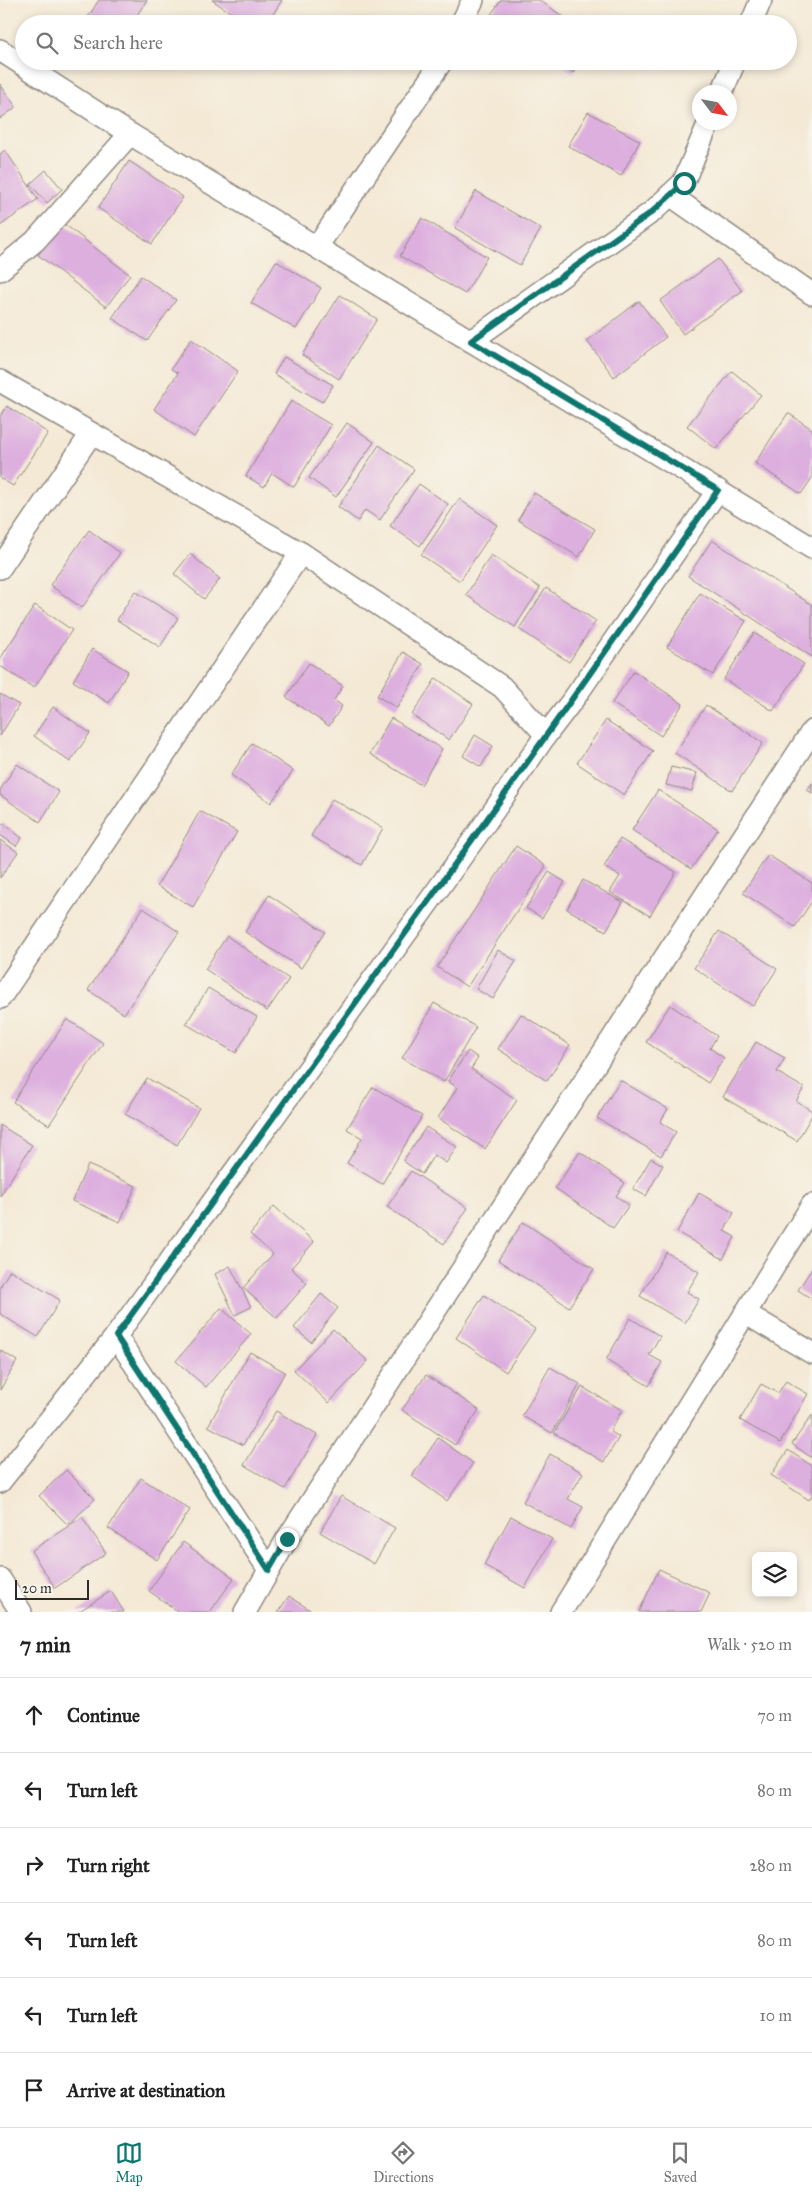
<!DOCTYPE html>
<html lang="en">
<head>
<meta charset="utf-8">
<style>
	:root { --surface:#fff; --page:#f6f6f6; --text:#222; --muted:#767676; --line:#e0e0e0; --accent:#0f766e }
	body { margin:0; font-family:"IM FELL Great Primer",serif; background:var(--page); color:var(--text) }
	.controls { position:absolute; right:15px; bottom:15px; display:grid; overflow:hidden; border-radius:8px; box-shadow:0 2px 8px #0003 }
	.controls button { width:45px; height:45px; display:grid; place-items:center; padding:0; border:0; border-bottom:1px solid var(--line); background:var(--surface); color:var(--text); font:25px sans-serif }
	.compass { position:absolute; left:692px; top:85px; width:45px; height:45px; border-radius:50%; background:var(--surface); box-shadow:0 2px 8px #0003; rotate:122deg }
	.scale { position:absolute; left:15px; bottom:12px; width:74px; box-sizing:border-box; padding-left:5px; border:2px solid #2b2b2b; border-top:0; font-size:14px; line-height:18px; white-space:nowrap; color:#2b2b2b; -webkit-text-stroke:4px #f7f3e8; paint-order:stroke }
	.stop { position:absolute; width:15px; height:15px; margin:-11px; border:4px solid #0f766e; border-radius:50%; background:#fff }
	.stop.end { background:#0f766e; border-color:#fff; box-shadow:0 1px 5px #0008 }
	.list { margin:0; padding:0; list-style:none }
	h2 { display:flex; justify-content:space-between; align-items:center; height:65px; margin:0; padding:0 20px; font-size:21px }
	h2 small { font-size:16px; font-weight:400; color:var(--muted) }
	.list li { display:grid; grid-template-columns:32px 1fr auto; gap:15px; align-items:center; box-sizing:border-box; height:75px; padding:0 20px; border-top:1px solid var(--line) }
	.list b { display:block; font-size:19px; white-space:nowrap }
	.list em { font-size:16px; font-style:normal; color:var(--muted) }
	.icon { flex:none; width:28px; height:28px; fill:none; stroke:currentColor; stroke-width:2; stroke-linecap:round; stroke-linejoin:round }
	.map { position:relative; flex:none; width:812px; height:1612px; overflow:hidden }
	.search { position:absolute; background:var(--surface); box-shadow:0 2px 8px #0003; left:15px; right:15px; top:15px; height:55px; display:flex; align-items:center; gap:12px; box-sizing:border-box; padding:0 18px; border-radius:28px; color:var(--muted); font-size:19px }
	.sheet { height:515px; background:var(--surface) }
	nav { display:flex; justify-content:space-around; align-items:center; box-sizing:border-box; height:70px; border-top:1px solid var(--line); background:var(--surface); font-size:14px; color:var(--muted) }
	nav a { display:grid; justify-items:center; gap:2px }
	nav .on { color:var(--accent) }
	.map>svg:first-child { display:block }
	.building { fill:#ddafdf }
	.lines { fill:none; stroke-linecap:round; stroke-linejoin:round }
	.street-casing { stroke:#908a80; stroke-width:24 }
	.street { stroke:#fff; stroke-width:21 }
	.route { stroke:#0f766e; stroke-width:6 }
</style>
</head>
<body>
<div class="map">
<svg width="812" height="1612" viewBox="0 0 812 1612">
	<rect width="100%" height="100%" fill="#f7f3e8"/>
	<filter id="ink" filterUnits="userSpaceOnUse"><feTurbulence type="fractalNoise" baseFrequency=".02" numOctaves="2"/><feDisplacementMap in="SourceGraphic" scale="10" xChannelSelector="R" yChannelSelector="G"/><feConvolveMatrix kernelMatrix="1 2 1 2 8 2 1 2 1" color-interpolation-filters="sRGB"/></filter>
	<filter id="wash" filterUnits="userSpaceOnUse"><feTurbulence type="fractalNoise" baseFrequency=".0096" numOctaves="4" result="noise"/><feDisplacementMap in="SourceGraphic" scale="20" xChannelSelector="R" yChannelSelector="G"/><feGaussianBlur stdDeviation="1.12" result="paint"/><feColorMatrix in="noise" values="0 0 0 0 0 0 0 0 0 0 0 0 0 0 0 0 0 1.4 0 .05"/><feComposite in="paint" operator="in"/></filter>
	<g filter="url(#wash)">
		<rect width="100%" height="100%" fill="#f4e9d5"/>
		<g id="blocks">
			<!-- building -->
			<g class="building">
				<polygon points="99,0 147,0 131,24 98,24 88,17"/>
				<polygon points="212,0 282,0 267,24 248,24"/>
				<polygon points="501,0 539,0 574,24 501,24 490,16"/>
				<polygon points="556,61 581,61 573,73"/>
				<polygon points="0,84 16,107 0,119"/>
				<polygon points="588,112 640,141 621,176 568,146"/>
				<polygon points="5,150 38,199 0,226 0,154"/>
				<polygon points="129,161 183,197 152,244 98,208"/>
				<polygon points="46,170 62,189 47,203 30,184"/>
				<polygon points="476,191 541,229 520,265 455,228"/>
				<polygon points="422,218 487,257 465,294 400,256"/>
				<polygon points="63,223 130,275 106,307 38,255"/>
				<polygon points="718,259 742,291 683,334 660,301"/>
				<polygon points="276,261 321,288 296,329 251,303"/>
				<polygon points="141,276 176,300 147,341 112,318"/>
				<polygon points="340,295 377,319 339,379 302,355"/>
				<polygon points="639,301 666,337 614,377 587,341"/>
				<polygon points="191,339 238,371 194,437 154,409 178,373 171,369"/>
				<polygon points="284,357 333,385 322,402 274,374"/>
				<polygon points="732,371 761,395 716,449 687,426"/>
				<polygon points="291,401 331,425 294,487 272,473 264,487 246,476"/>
				<polygon points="7,406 48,433 13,486 0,478 0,416"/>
				<polygon points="788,413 812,429 812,478 801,494 755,463"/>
				<polygon points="347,423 374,442 336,497 309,478"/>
				<polygon points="379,445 414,469 380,520 365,510 358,521 338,507"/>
				<polygon points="419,484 448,504 420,546 390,526"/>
				<polygon points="534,493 595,529 579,557 518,520"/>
				<polygon points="459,499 497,525 460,581 421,555"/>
				<polygon points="89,530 120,553 82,608 50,585"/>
				<polygon points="712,540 812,605 812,657 688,576"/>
				<polygon points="190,554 220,579 204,599 174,574"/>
				<polygon points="491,555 540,588 515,627 466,595"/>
				<polygon points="546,588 596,621 569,662 519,629"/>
				<polygon points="135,591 178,618 160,647 117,620"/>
				<polygon points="700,593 746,621 713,675 667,647"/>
				<polygon points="35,605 72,630 34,688 0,666 0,659"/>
				<polygon points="754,633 804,664 773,711 724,679"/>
				<polygon points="92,649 128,671 109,703 73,681"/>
				<polygon points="403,652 423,664 397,708 377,696"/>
				<polygon points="309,663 343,686 334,700 342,706 329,726 286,697"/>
				<polygon points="634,671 683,704 661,736 612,703"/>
				<polygon points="436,678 473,704 449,740 412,715"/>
				<polygon points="0,694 19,705 0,736"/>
				<polygon points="706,705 763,743 732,791 675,753"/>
				<polygon points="53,707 90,733 70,762 34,736"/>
				<polygon points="391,718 442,749 421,785 370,754"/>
				<polygon points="606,720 653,751 624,795 577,763"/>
				<polygon points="475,735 493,746 481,767 463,756"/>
				<polygon points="252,743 293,771 271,803 231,775"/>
				<polygon points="17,764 59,792 40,822 0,795 0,790"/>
				<polygon points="671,767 697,773 692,791 666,785"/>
				<polygon points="812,783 812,793 807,790"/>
				<polygon points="658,790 718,829 691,869 632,830"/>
				<polygon points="332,799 383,828 362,865 311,836"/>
				<polygon points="200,811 237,832 193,907 157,886"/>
				<polygon points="3,823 22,838 16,846 0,835 0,827"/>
				<polygon points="620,839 676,872 650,916 610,892 620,876 604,867"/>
				<polygon points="0,840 18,852 0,878"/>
				<polygon points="516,846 546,866 467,987 437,967"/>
				<polygon points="768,855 812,883 812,901 795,927 743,893"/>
				<polygon points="549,872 565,882 542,918 526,908"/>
				<polygon points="583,880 623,902 606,931 567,909"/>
				<polygon points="269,895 325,932 301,968 245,932"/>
				<polygon points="143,908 179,932 124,1014 88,990"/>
				<polygon points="719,931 777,969 753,1006 694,968"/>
				<polygon points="227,936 289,979 267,1011 205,969"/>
				<polygon points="498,950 516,961 493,999 476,989"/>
				<polygon points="208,988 257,1017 236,1053 186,1024"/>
				<polygon points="434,1003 476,1027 444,1082 402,1058"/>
				<polygon points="670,1005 717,1036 710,1048 724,1058 708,1083 646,1042"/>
				<polygon points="521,1014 570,1045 547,1081 498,1049"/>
				<polygon points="67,1019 103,1043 49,1125 13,1102"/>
				<polygon points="756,1042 785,1058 777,1072 804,1088 796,1101 812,1111 812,1115 797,1141 723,1097"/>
				<polygon points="468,1051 478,1058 471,1069 517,1100 485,1149 438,1118 457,1088 448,1081"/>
				<polygon points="147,1078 199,1108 177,1145 125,1114"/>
				<polygon points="620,1080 668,1109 660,1122 676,1132 661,1156 597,1118"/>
				<polygon points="373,1087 422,1116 382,1184 347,1163 362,1138 347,1129"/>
				<polygon points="0,1125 32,1145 0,1196"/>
				<polygon points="426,1127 457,1147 446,1163 434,1155 422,1174 403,1161"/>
				<polygon points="580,1152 625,1183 616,1196 629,1205 613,1228 555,1188"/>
				<polygon points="651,1158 663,1165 646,1196 633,1189"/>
				<polygon points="88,1165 136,1186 120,1222 72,1201"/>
				<polygon points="411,1171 468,1208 444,1244 387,1207"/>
				<polygon points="699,1193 734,1213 724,1231 735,1237 723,1259 677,1232"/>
				<polygon points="274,1206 314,1242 291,1268 307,1283 277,1318 243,1288 273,1254 250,1234"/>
				<polygon points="523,1222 594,1269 569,1307 498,1260"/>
				<polygon points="666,1252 699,1272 687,1292 699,1299 685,1323 640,1296"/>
				<polygon points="230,1266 251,1307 235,1315 215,1274"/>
				<polygon points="812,1268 812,1299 798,1290"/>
				<polygon points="10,1270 60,1300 38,1337 0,1314 0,1287"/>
				<polygon points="321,1294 338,1308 311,1342 294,1328"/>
				<polygon points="484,1295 535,1329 506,1372 456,1338"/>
				<polygon points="221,1308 251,1334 206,1387 176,1361"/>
				<polygon points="630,1318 660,1336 649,1355 662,1362 649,1386 606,1360"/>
				<polygon points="333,1329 368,1361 329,1403 294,1370"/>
				<polygon points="0,1350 17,1361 0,1390"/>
				<polygon points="250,1352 285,1372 243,1445 208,1426"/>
				<polygon points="550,1367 580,1384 552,1433 522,1416"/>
				<polygon points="426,1375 479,1410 455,1445 402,1410"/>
				<polygon points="786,1381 808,1394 780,1443 740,1420 761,1384 778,1393"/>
				<polygon points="582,1387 622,1410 610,1431 619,1437 604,1462 554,1433"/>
				<polygon points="276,1411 317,1435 285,1489 244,1465"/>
				<polygon points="812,1415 812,1458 792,1444"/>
				<polygon points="438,1438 473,1463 447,1501 412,1476"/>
				<polygon points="788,1450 812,1466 812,1496 809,1500 771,1475"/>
				<polygon points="550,1454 583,1473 568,1499 583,1507 571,1529 523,1502"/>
				<polygon points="66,1470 95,1499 68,1525 39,1496"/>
				<polygon points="141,1478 190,1510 157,1560 108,1528"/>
				<polygon points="341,1496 395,1528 374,1564 320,1532"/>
				<polygon points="511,1516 552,1539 525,1588 484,1565"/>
				<polygon points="82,1517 106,1553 55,1588 31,1551"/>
				<polygon points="183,1542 234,1578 210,1612 179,1612 149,1591"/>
				<polygon points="659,1569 710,1593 701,1612 639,1612"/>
				<polygon points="111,1591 124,1612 78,1612"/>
				<polygon points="289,1596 313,1612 278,1612"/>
			</g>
		</g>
	</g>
	<g filter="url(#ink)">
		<use href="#blocks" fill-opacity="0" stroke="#908a80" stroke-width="1"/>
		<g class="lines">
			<!-- street casing -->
			<g class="street-casing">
				<g id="street">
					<polyline points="461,24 473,0"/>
					<polyline points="751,24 761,0"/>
					<polyline points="0,50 130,134 812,548"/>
					<polyline points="722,92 735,61"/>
					<polyline points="670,195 812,294"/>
					<polyline points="317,247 442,61"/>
					<polyline points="0,270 35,241 130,134"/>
					<polyline points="471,341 652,212 683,183 709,122"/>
					<polyline points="0,381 301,553 502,687 546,735"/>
					<polyline points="0,568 91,434"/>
					<polyline points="0,998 301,553"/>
					<polyline points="745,1313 812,1353"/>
					<polyline points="116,1336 269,1570"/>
					<polyline points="0,1482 116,1336 477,835 546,735 575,697 718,490"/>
					<polyline points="0,1579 21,1612"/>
					<polyline points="245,1612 287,1539 812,731"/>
					<polyline points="561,1612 812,1205"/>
				</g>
			</g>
			<!-- street -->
			<use href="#street" class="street"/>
		</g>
	</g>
	<g class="lines" filter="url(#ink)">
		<!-- route -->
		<path class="route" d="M287 1539 269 1570 116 1336C318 1055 521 775 718 490L471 341 652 212 684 183"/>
	</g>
</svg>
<div class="controls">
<button><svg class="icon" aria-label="layers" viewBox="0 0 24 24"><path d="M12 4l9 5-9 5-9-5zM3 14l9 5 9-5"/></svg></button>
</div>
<svg class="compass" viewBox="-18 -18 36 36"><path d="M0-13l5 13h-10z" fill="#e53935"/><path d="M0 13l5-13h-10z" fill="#767676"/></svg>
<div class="scale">20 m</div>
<div class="stop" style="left:684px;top:183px"></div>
<div class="stop end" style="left:287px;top:1539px"></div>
<div class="search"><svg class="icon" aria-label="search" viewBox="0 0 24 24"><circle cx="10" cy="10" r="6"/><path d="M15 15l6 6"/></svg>Search here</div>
</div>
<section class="sheet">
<h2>7 min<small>Walk · 520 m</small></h2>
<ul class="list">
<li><svg class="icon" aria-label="ahead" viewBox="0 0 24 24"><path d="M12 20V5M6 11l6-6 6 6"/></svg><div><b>Continue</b></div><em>70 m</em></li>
<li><svg class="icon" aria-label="left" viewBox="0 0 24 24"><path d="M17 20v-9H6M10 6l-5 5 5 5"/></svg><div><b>Turn left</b></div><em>80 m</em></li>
<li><svg class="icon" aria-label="right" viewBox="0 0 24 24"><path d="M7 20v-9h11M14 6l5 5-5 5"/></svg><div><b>Turn right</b></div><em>280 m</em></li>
<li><svg class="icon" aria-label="left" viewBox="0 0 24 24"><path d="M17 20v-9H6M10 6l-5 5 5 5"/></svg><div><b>Turn left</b></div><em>80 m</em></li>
<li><svg class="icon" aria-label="left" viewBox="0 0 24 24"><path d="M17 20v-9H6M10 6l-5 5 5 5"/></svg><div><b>Turn left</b></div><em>10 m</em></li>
<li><svg class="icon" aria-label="arrive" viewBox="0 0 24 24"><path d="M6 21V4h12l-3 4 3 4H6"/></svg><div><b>Arrive at destination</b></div></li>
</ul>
</section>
<nav>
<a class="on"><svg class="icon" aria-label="map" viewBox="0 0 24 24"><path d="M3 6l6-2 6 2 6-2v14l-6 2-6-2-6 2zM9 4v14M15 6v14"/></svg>Map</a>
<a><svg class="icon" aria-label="directions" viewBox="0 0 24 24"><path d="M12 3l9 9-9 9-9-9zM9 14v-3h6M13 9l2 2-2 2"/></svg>Directions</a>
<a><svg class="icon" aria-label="saved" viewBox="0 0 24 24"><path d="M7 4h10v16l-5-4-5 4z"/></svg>Saved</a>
</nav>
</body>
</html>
